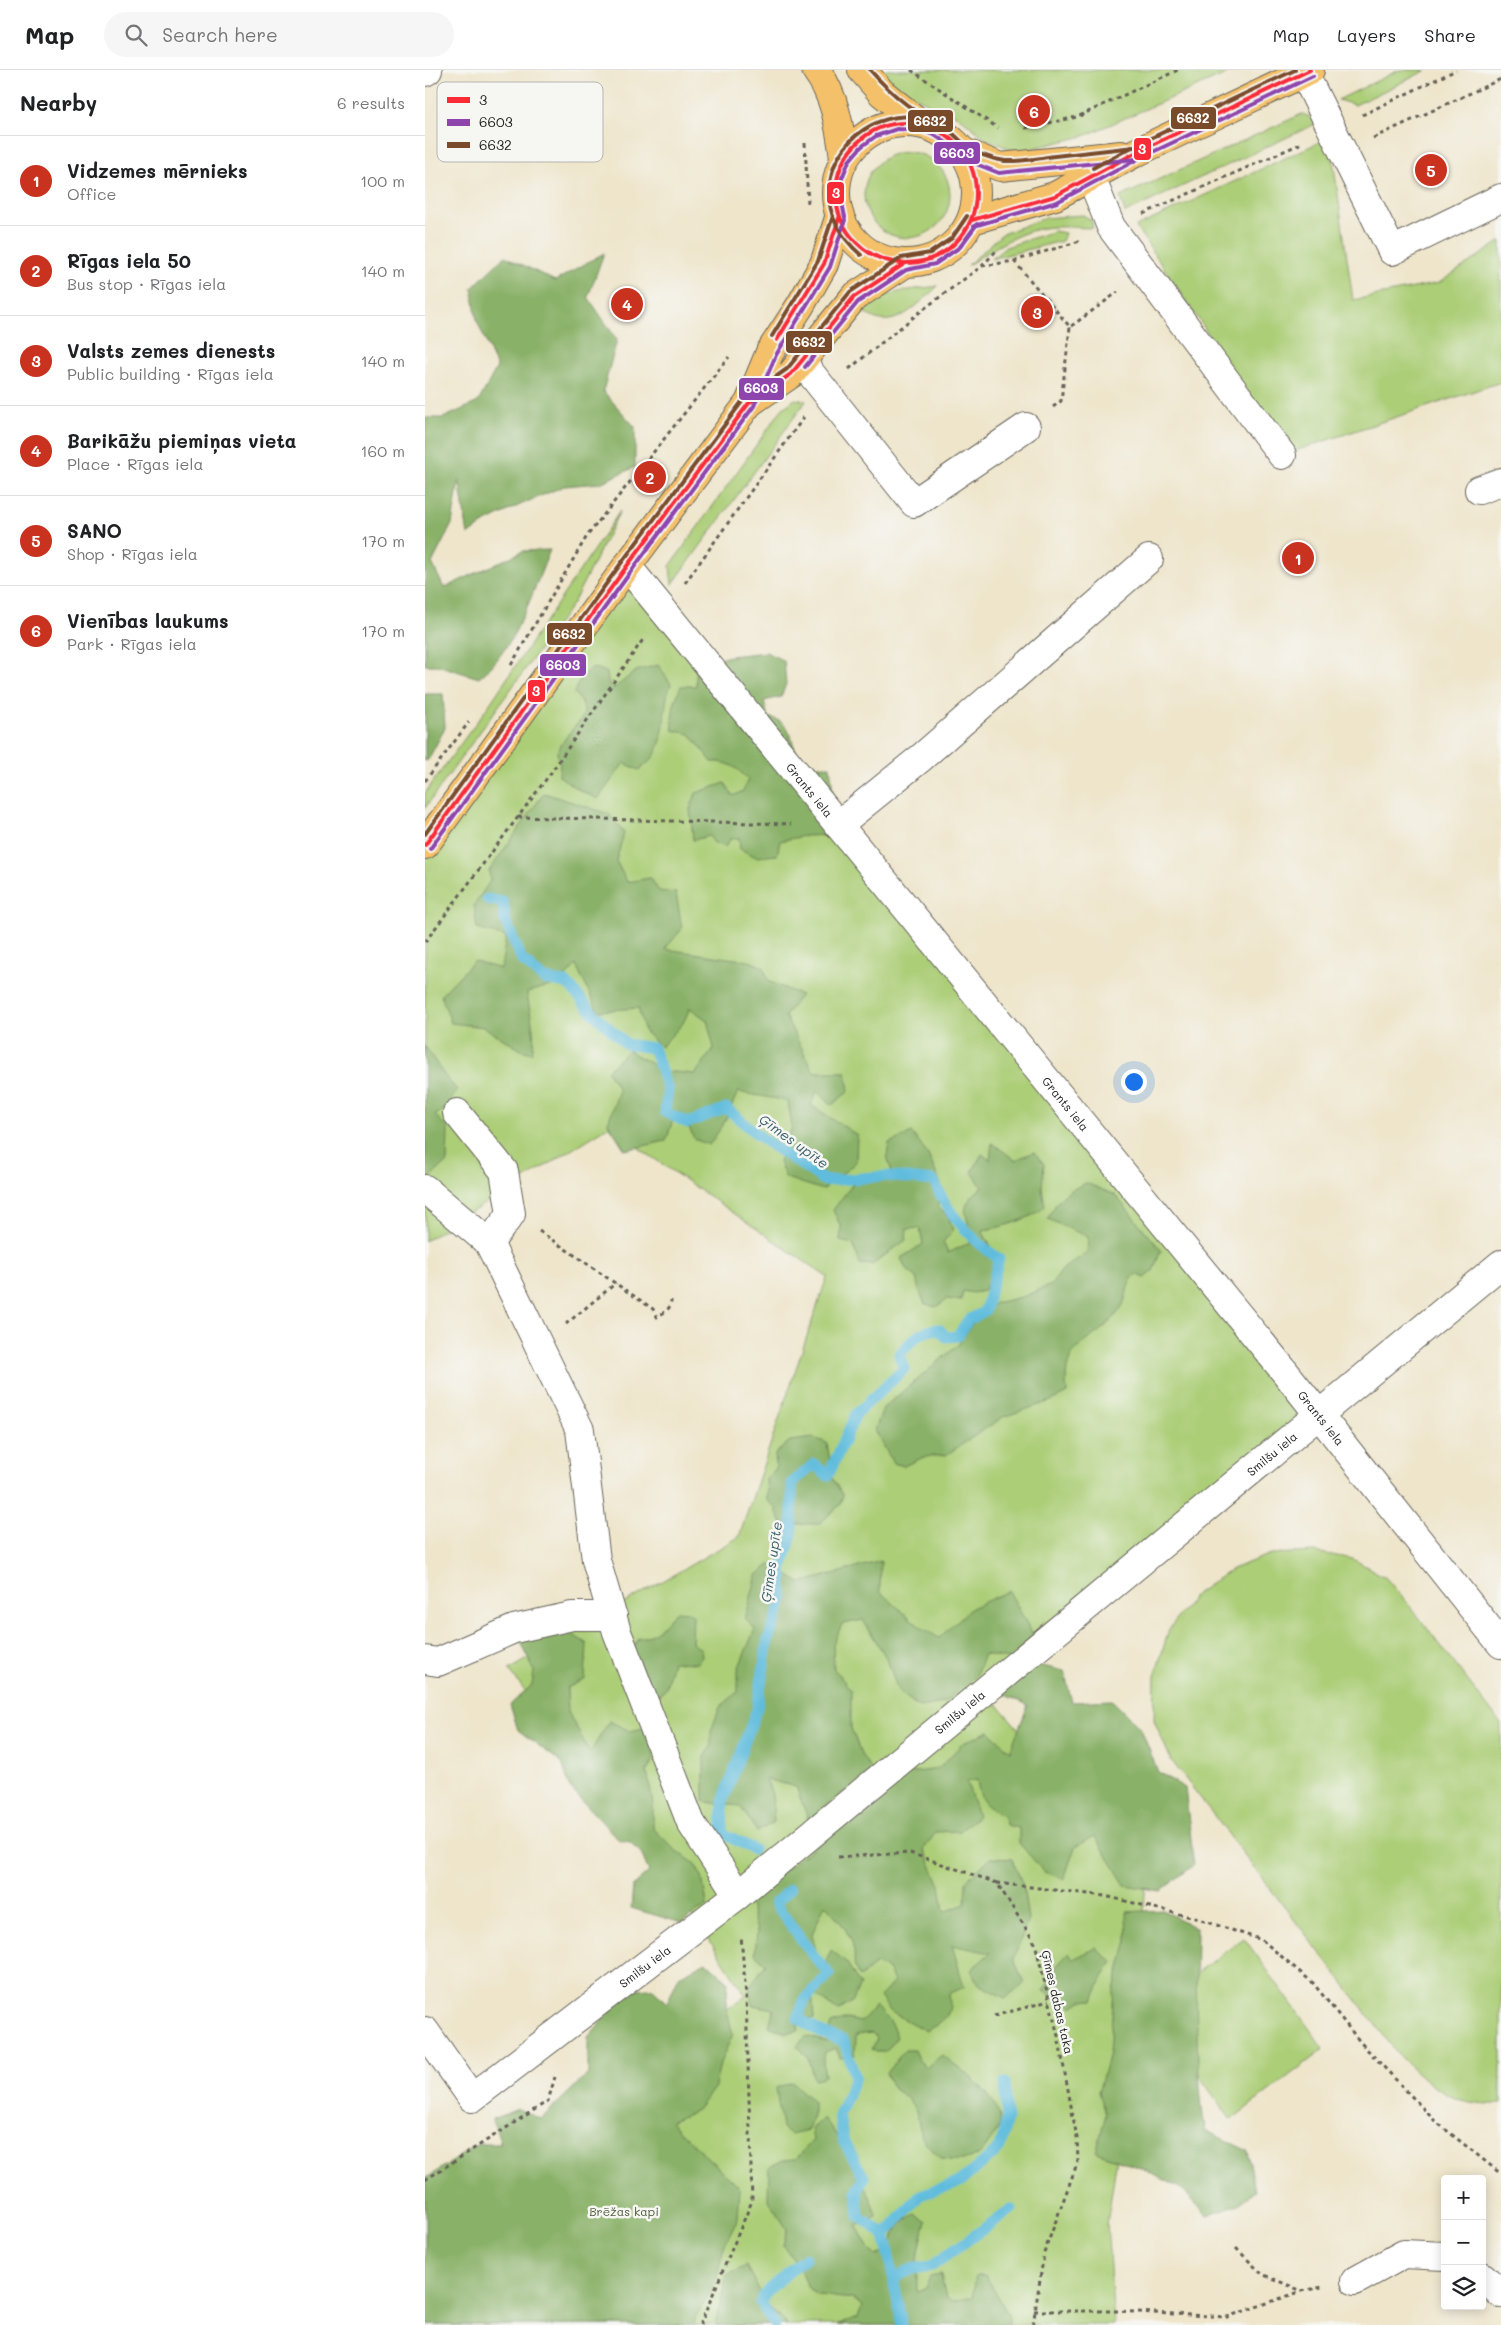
<!DOCTYPE html>
<html lang="en">
<head>
<meta charset="utf-8">
<style>
	:root { --surface:#fff; --page:#f6f6f6; --text:#202124; --muted:#757577; --line:#e0e0e0; --accent:#c8321e }
	body { margin:0; font-family:Mali,sans-serif; background:var(--page); color:var(--text) }
	.controls { position:absolute; right:15px; bottom:15px; display:grid; overflow:hidden; border-radius:5px; box-shadow:0 2px 12px #0003 }
	.controls button { width:45px; height:45px; display:grid; place-items:center; padding:0; border:0; border-bottom:1px solid var(--line); background:var(--surface); color:var(--text); font:25px sans-serif }
	.you { position:absolute; left:708px; top:1011px; width:18px; height:18px; margin:-12px; border:4px solid #fff; border-radius:50%; background:#1a73e8; box-shadow:0 0 0 8px #1a73e833 }
	.badge { display:grid; place-items:center; width:32px; height:32px; border-radius:50%; background:var(--accent); color:#fff; font-size:16px; font-weight:700 }
	.pin { position:absolute; translate:-50% -50%; border:2px solid #fff; box-shadow:0 1px 5px #0006 }
	.list { margin:0; padding:0; list-style:none }
	h2 { display:flex; justify-content:space-between; align-items:center; height:65px; margin:0; padding:0 20px; font-size:21px }
	h2 small { font-size:16px; font-weight:400; color:var(--muted) }
	.list li { display:grid; grid-template-columns:32px 1fr auto; gap:15px; align-items:center; box-sizing:border-box; height:90px; padding:0 20px; border-top:1px solid var(--line) }
	.list b { display:block; font-size:19px; white-space:nowrap }
	.list p { margin:0; font-size:16px; white-space:nowrap; color:var(--muted) }
	.list em { font-size:16px; font-style:normal; color:var(--muted) }
	.icon { flex:none; width:28px; height:28px; fill:none; stroke:currentColor; stroke-width:2; stroke-linecap:round; stroke-linejoin:round }
	.map { position:relative; flex:none; width:1076px; height:2255px; overflow:hidden }
	header { display:flex; align-items:center; gap:30px; box-sizing:border-box; height:70px; padding:0 25px; background:var(--surface); border-bottom:1px solid var(--line) }
	header strong { font-size:24px }
	nav { display:flex; gap:28px; margin-inline-start:auto; font-size:18px }
	.search { width:350px; height:45px; background:var(--page); display:flex; align-items:center; gap:12px; box-sizing:border-box; padding:0 18px; border-radius:28px; color:var(--muted); font-size:19px }
	main { display:flex }
	aside { flex:1; background:var(--surface) }
	.map>svg:first-child { display:block }
	.green { fill:#acce77; stroke:#64754a }
	.forest { fill:#89b168; stroke:#526642 }
	.lines { fill:none; stroke-linecap:round; stroke-linejoin:round }
	.stream { stroke:#5fbcdd; stroke-width:11 }
	.minor-casing { stroke:#666259; stroke-width:30 }
	.major-casing { stroke:#666259; stroke-width:30 }
	.path { stroke:#666259; stroke-width:3; stroke-dasharray:4 4; stroke-linecap:butt }
	.minor { stroke:#fff; stroke-width:28 }
	.major { stroke:#f4c16a; stroke-width:28 }
	.bus-1-casing { stroke:#f6f6f2; stroke-width:8 }
	.bus-2-casing { stroke:#f6f6f2; stroke-width:8 }
	.bus-3-casing { stroke:#f6f6f2; stroke-width:8 }
	.bus-1 { stroke:#fa2b37; stroke-width:4 }
	.bus-2 { stroke:#8e44ad; stroke-width:4 }
	.bus-3 { stroke:#7a4b2a; stroke-width:4 }
	.labels { text-anchor:middle; dominant-baseline:central; stroke-width:5; stroke-linejoin:round; paint-order:stroke }
	.street-label { font-size:12px; fill:#1c1c1c; stroke:#f6f6f2 }
	.park-label { font-size:12px; fill:#4e5a3c; stroke:#f6f6f2 }
	.water-label { font-size:14px; font-style:italic; fill:#375c69; stroke:#f6f6f2 }
	.key { fill:#f6f6f2; stroke:#b5b5b2; stroke-width:1 }
	.key-label { font-size:14px; fill:#1c1c1c }
	.line-badge { stroke:#f6f6f2; stroke-width:2 }
	.badge-label { font-size:14px; text-anchor:middle; font-weight:bold; fill:#fff }
</style>
</head>
<body>
<header>
<strong>Map</strong>
<div class="search"><svg class="icon" aria-label="search" viewBox="0 0 24 24"><circle cx="10" cy="10" r="6"/><path d="M15 15l6 6"/></svg>Search here</div>
<nav><a>Map</a><a>Layers</a><a>Share</a></nav>
</header>
<main>
<aside>
<h2>Nearby<small>6 results</small></h2>
<ul class="list">
<li><span class="badge">1</span><div><b>Vidzemes mērnieks</b><p>Office</p></div><em>100 m</em></li>
<li><span class="badge">2</span><div><b>Rīgas iela 50</b><p>Bus stop · Rīgas iela</p></div><em>140 m</em></li>
<li><span class="badge">3</span><div><b>Valsts zemes dienests</b><p>Public building · Rīgas iela</p></div><em>140 m</em></li>
<li><span class="badge">4</span><div><b>Barikāžu piemiņas vieta</b><p>Place · Rīgas iela</p></div><em>160 m</em></li>
<li><span class="badge">5</span><div><b>SANO</b><p>Shop · Rīgas iela</p></div><em>170 m</em></li>
<li><span class="badge">6</span><div><b>Vienības laukums</b><p>Park · Rīgas iela</p></div><em>170 m</em></li>
</ul>
</aside>
<div class="map">
<svg width="1076" height="2255" viewBox="0 0 1076 2255">
	<rect width="100%" height="100%" fill="#f6f6f2"/>
	<filter id="ink" filterUnits="userSpaceOnUse"><feTurbulence type="fractalNoise" baseFrequency=".02" numOctaves="2"/><feDisplacementMap in="SourceGraphic" scale="10" xChannelSelector="R" yChannelSelector="G"/><feConvolveMatrix kernelMatrix="1 2 1 2 8 2 1 2 1" color-interpolation-filters="sRGB"/></filter>
	<filter id="wash" filterUnits="userSpaceOnUse"><feTurbulence type="fractalNoise" baseFrequency=".0096" numOctaves="4" result="noise"/><feDisplacementMap in="SourceGraphic" scale="20" xChannelSelector="R" yChannelSelector="G"/><feGaussianBlur stdDeviation="1.12" result="paint"/><feColorMatrix in="noise" values="0 0 0 0 0 0 0 0 0 0 0 0 0 0 0 0 0 1.4 0 .05"/><feComposite in="paint" operator="in"/></filter>
	<g filter="url(#wash)">
		<rect width="100%" height="100%" fill="#eee5cb"/>
		<!-- green -->
		<g class="green">
			<polygon points="454,0 810,0 659,66 593,82 561,69 533,46 509,37 464,12"/>
			<polygon points="974,0 1002,0 930,35 913,30"/>
			<polygon points="877,44 897,51 700,143 695,127"/>
			<polygon points="901,69 908,90 928,230 1014,213 1076,171 1076,312 864,383 711,157"/>
			<circle cx="482" cy="125" r="43"/>
			<path d="M658 145 666 150 668 158C655 158 642 156 629 157 597 158 568 179 543 195L577 164 619 148Z"/>
			<polygon points="629,161 640,163 637,171 566,189 581,177"/>
			<path d="M513 216C492 235 467 265 439 242L452 228 477 221Z"/>
			<polygon points="370,329 381,331 247,515 245,496 357,339"/>
			<polygon points="195,441 148,533 0,738 0,723 64,635"/>
			<polygon points="202,496 894,1344 560,1620 721,1807 712,1954 682,2154 689,2255 0,2255 212,1999 321,1926 282,1866 84,1600 314,1467 402,1207 183,1057 0,1171 0,782"/>
			<path d="M890 1482 928 1489 960 1507 993 1546 1076 1654V2034C1023 2035 1009 2019 973 1984L746 1690 729 1650 730 1606 744 1559 771 1524 807 1499 846 1484Z"/>
			<polygon points="819,1868 899,1979 806,2050 725,1937"/>
		</g>
		<!-- forest -->
		<g class="forest">
			<path d="M179 183 163 227 192 270 178 321 210 357V397L175 413 139 416 95 435 61 452 43 465 34 410 27 454 7 493 19 518 98 481 125 480C107 523 91 578 54 608L12 595H0V348H18L53 332 72 297 52 251 47 218 80 186 130 211Z"/>
			<path d="M341 582 359 591 361 614 356 627 339 631 343 647C383 655 351 699 405 696L409 730 406 765 379 766 355 771 352 785 331 787 315 779 314 768H306L300 777 289 773 284 766 268 770 265 739 271 723 300 713 308 726 318 721 323 709C312 698 304 691 287 692L265 664 248 660C246 643 249 632 256 616H271V595L305 586Z"/>
			<path d="M233 595 246 614C236 636 243 665 229 686 226 691 219 696 214 700L199 693 173 729 154 720 134 706 135 694 132 683C135 677 138 671 142 666 155 648 169 646 149 623 155 607 163 590 182 603L184 614 188 619 211 601Z"/>
			<polygon points="0,624 18,624 20,658 3,690 0,691"/>
			<path d="M119 723 184 744 199 763 191 791 202 812 225 808 234 821 251 823 257 859 240 879 324 891 339 897 343 911 376 925 360 946 389 1002H421L424 1021 407 1035 392 1021 386 1035 432 1065 431 1092 398 1120 361 1108 354 1092 367 1057 363 1031 313 1022 298 1055 284 1075 269 1069 261 1050H248L241 1071 200 1080 183 1053 194 1020 182 1001 203 980 238 1001 270 1004 289 978 282 950 265 938 258 953 236 977 220 962 213 938 173 941 151 895 134 914 102 922C104 942 112 965 107 983L96 980 59 957 26 953 16 925 49 891 76 899 81 867 52 859 49 835 65 811 64 801Z"/>
			<polygon points="0,976 19,1005 32,1020 21,1039 10,1045 23,1059 22,1092 0,1112"/>
			<path d="M487 1063 503 1085 519 1121 512 1136 524 1148 528 1161 518 1172 523 1183 544 1173C548 1142 527 1143 557 1117L547 1102 557 1084 565 1090 567 1073 590 1090 609 1082 619 1094 617 1118 620 1136C611 1148 572 1159 557 1160L574 1193 558 1221 549 1223 538 1221 536 1231 522 1229 511 1237 500 1234 493 1217 491 1207 481 1199 476 1188 498 1174 495 1158 482 1159 481 1170 447 1195 435 1194 428 1174 415 1171 416 1157 408 1140 430 1111 457 1109 467 1102 462 1086 464 1073Z"/>
			<path d="M661 1113 690 1125 736 1180 728 1201 719 1208 711 1204C698 1217 705 1226 694 1241 669 1276 635 1269 642 1323L626 1331 578 1347 521 1385 499 1387 479 1396 468 1393 450 1360 458 1338 533 1275 549 1251 570 1233 597 1227 626 1215 639 1198 662 1183 663 1167 623 1149C633 1127 639 1123 661 1113Z"/>
			<polygon points="389,1368 402,1373 408,1409 418,1425 415,1435 394,1454 357,1454 350,1438 342,1430 341,1409 351,1397 350,1384 365,1371"/>
			<path d="M456 1491 455 1522 493 1555 514 1568 546 1538 584 1521 608 1565 589 1590 559 1584 551 1606 518 1633 494 1637 473 1621 462 1589 438 1550 417 1554 408 1575 409 1599 426 1620V1658L437 1686 447 1700C426 1717 403 1732 384 1751L371 1717 341 1709 347 1724 349 1752 332 1762 315 1736 279 1732V1689L286 1676V1661L295 1637 313 1622V1599L330 1559 320 1549 332 1505 346 1494 375 1513Z"/>
			<path d="M252 1541 263 1542 268 1546 267 1573 276 1579 277 1587 272 1593 248 1592 240 1620 234 1625 223 1622 207 1580 213 1568C236 1565 236 1554 252 1541Z"/>
			<polygon points="139,1559 162,1574 160,1609 142,1618 143,1642 165,1683 184,1651 205,1661 224,1657 229,1689 222,1701 228,1734 228,1758 250,1780 269,1793 277,1807 282,1835 257,1853 206,1838 208,1816 224,1802 216,1783 205,1772 194,1770 145,1718 137,1693 93,1660 85,1635 107,1615 109,1601 93,1565"/>
			<path d="M609 1594 639 1601 647 1632 687 1630 716 1659 733 1702 760 1718 769 1795 736 1821 700 1815 670 1766 650 1777 639 1809 619 1802 594 1773V1758L581 1755 579 1745C559 1737 555 1730 552 1710L542 1712 553 1746 535 1761 511 1762 499 1779 515 1815 519 1842 540 1834 541 1811 565 1788 587 1789 598 1815 603 1850 589 1888 599 1914 580 1928 553 1914 546 1900 565 1883 527 1875 539 1917 524 1924C528 1946 519 1951 501 1961L466 1942 455 1927 469 1912 464 1900 451 1894 435 1907C427 1895 430 1894 429 1881 426 1862 412 1848 400 1834L387 1864 396 1901 406 1880 422 1893 435 1915 427 1932 413 1941 387 1923 389 1949 371 1948 374 1960 361 1963 344 1956 349 1939 327 1935 324 1917 341 1894 330 1884 332 1861 323 1828 443 1736 471 1705 513 1699 538 1673 564 1661 585 1681 603 1635 578 1624Z"/>
			<path d="M738 1840 772 1859C771 1926 770 1994 780 2060L823 2081 830 2122 811 2136 782 2145 754 2117 713 2097 671 2082 681 2044 673 2023 684 1983 689 1920 702 1871 701 1842Z"/>
			<polygon points="671,1878 688,1892 678,1907 668,1930 656,1931 648,1937 619,1921 630,1898 644,1882 648,1889"/>
			<polygon points="281,1892 303,1911 301,1938 308,1964 295,1993 290,2017 272,2040 245,2052 315,2118 313,2148 299,2177 291,2210 267,2255 0,2255 0,2109 53,2074 76,2074 67,2049 93,2039 116,2049 163,2004 163,1967 204,1920 227,1919 242,1933 254,1906"/>
			<polygon points="450,1936 465,1951 472,1967 461,1982 451,1982 447,1979 452,1968 447,1963 431,1965 430,1985 415,1988 411,1978 400,1982 398,1994 400,2006 389,2010 383,1988 372,1975 382,1966 401,1972 406,1954 422,1949 436,1952"/>
			<path d="M480 1980H489L493 1989 501 1998 517 1985C535 1998 578 2029 575 2054 574 2060 567 2068 563 2074 551 2093 535 2091 515 2089L497 2068 491 2041 481 2027 469 2019 461 2003Z"/>
			<polygon points="367,2012 388,2031 388,2047 383,2060 365,2064 357,2058 351,2018"/>
			<path d="M399 2048 413 2067 449 2135 451 2146 432 2156 444 2179 452 2186 464 2179C469 2162 475 2152 491 2143L501 2152C494 2175 491 2197 492 2221L500 2219 505 2207 516 2205 521 2228 528 2231 547 2227 551 2206H561L584 2246V2255H414L433 2247 437 2236 427 2228C414 2229 404 2225 391 2225L383 2218 377 2202 358 2175 362 2159 343 2130 344 2097 358 2090 371 2089 388 2070 386 2059Z"/>
			<polygon points="321,2196 342,2235 362,2255 291,2255 301,2206"/>
		</g>
		<g class="lines">
			<!-- stream -->
			<g class="stream">
				<path d="M62 829 78 832 80 850 97 890 119 909 142 913 168 943 201 974 228 978 243 1020 240 1042 263 1053 301 1038 339 1070 400 1111 462 1106 509 1111C522 1143 546 1169 574 1189L560 1241 543 1250 533 1266 521 1267 514 1259C495 1260 486 1271 474 1285L479 1299 431 1344 403 1406 389 1394 367 1413V1465L357 1499V1533L343 1570 332 1639 298 1731 297 1763 328 1779"/>
				<polyline points="365,1819 350,1833 380,1875 404,1904 379,1931 373,1948 395,1962 419,1971 430,2007 414,2046 419,2072 439,2107 432,2121 434,2146 460,2165 477,2255"/>
				<polyline points="460,2165 495,2125 535,2112 575,2078 582,2049 580,2013"/>
				<polyline points="468,2209 487,2199 507,2196 586,2139"/>
				<polyline points="350,2255 335,2233 343,2220 380,2188"/>
			</g>
		</g>
	</g>
	<g filter="url(#ink)">
		<g class="lines">
			<!-- minor casing -->
			<g class="minor-casing">
				<g id="minor">
					<polyline points="0,2 3,0"/>
					<polyline points="879,3 967,181 1076,128"/>
					<polyline points="666,107 686,157 857,385"/>
					<polyline points="376,291 489,433 601,357"/>
					<polyline points="1054,420 1076,412"/>
					<path id="s1" d="M202 496 860 1302 1076 1574"/>
					<polyline points="413,755 497,687 724,489"/>
					<polyline points="32,1043 79,1101 86,1144 64,1173"/>
					<polyline points="0,1119 64,1173 155,1360 171,1490 192,1562 266,1753 313,1825"/>
					<polyline points="0,1590 13,1592 89,1559 147,1546 188,1546"/>
					<path id="s2" d="M0 1961 47 2028 313 1825 1076 1194"/>
					<polyline points="1057,2206 1076,2224"/>
					<polyline points="930,2211 979,2184 1020,2186"/>
				</g>
			</g>
			<!-- major casing -->
			<g class="major-casing">
				<g id="major">
					<path d="M391 0C410 25 415 58 419 88"/>
					<polyline points="437,0 457,23 496,54"/>
					<circle cx="481" cy="123" r="70"/>
					<polyline points="539,82 575,97 696,85"/>
					<polyline points="547,150 630,126 710,83 885,0"/>
					<polyline points="324,333 366,304 429,227 479,194"/>
					<polyline points="0,775 202,496 324,333 345,282 375,236 399,194 414,148"/>
				</g>
			</g>
			<!-- path -->
			<g class="path">
				<polyline points="486,0 573,58"/>
				<polyline points="937,45 1031,0"/>
				<polyline points="600,58 652,47 753,0"/>
				<polyline points="948,68 1076,9"/>
				<polyline points="380,73 383,134"/>
				<polyline points="718,144 877,73"/>
				<polyline points="589,191 645,257 693,222"/>
				<polyline points="557,196 589,191 655,171"/>
				<polyline points="424,299 500,238 557,196 572,180"/>
				<polyline points="628,337 636,331 645,257"/>
				<polyline points="260,513 379,347"/>
				<polyline points="86,595 162,466 304,287"/>
				<polyline points="0,711 44,652"/>
				<polyline points="93,747 366,754"/>
				<polyline points="0,872 125,704 219,568"/>
				<path d="M114 1161 228 1239 232 1247C239 1242 246 1240 246 1230"/>
				<polyline points="141,1254 191,1213"/>
				<polyline points="413,1787 485,1783 572,1813 610,1873 633,1966 652,2068 653,2091 619,2183 608,2255"/>
				<polyline points="572,1813 680,1826 770,1848 837,1870 888,1913 936,1973 1010,2051 1076,2104"/>
				<polyline points="569,1946 624,1931"/>
				<polyline points="0,2110 123,2031 130,2007"/>
				<polyline points="811,2178 837,2204 877,2221 897,2217"/>
				<polyline points="609,2241 693,2241 802,2247 877,2221"/>
				<polyline points="275,2255 327,2131 321,1926 316,1866"/>
			</g>
			<!-- minor -->
			<use href="#minor" class="minor"/>
			<!-- major -->
			<use href="#major" class="major"/>
			<!-- bus-1 casing -->
			<g class="bus-1-casing">
				<g id="bus-1">
					<circle cx="481" cy="123" r="70"/>
					<polyline points="547,150 630,126 710,83 885,0"/>
					<polyline points="352,270 399,194 414,148"/>
					<polyline points="0,775 202,496 324,333 366,304 429,227 479,194"/>
				</g>
			</g>
			<!-- bus-2 casing -->
			<g class="bus-2-casing">
				<g id="bus-2">
					<polyline points="420,147 416,128 417,108 424,91 436,77 451,66 472,59 495,60 511,66 526,76 536,88 574,103 711,89"/>
					<polyline points="549,156 632,132 713,89 888,6"/>
					<polyline points="380,297 433,232 481,200 510,194 535,177 552,154"/>
					<polyline points="5,779 207,500 329,336 351,285 405,197 420,150"/>
				</g>
			</g>
			<!-- bus-3 casing -->
			<g class="bus-3-casing">
				<g id="bus-3">
					<path d="M445 0C467 25 491 45 521 58"/>
					<polyline points="668,98 707,77 870,0"/>
					<path d="M436 185C414 166 400 141 405 112 413 61 469 32 515 54 525 59 531 67 539 74 549 83 566 89 580 91 597 92 614 88 630 86 656 83 683 80 709 77"/>
					<polyline points="347,266 393,191 408,146"/>
					<polyline points="0,764 197,492 319,329 362,299 425,222 476,188 505,183 527,168 542,146"/>
				</g>
			</g>
			<!-- bus-1 -->
			<use href="#bus-1" class="bus-1"/>
			<!-- bus-2 -->
			<use href="#bus-2" class="bus-2"/>
			<!-- bus-3 -->
			<use href="#bus-3" class="bus-3"/>
		</g>
	</g>
	<g class="labels">
		<!-- street labels -->
		<g class="street-label">
			<text stroke="none"><textPath href="#s1" startOffset="289">Grants iela</textPath></text>
			<text stroke="none"><textPath href="#s1" startOffset="694">Grants iela</textPath></text>
			<text stroke="none"><textPath href="#s1" startOffset="1099">Grants iela</textPath></text>
			<text stroke="none"><textPath href="#s2" startOffset="1109">Smilšu iela</textPath></text>
			<text stroke="none"><textPath href="#s2" startOffset="704">Smilšu iela</textPath></text>
			<text stroke="none"><textPath href="#s2" startOffset="299">Smilšu iela</textPath></text>
			<text transform="translate(633 1932) rotate(77)">Ģīmes dabas taka</text>
		</g>
		<!-- park labels -->
		<g class="park-label">
			<text x="199" y="2141">Brēžas kapi</text>
		</g>
		<!-- water labels -->
		<g class="water-label">
			<text transform="translate(369 1071) rotate(36)">Ģīmes upīte</text>
			<text transform="translate(346 1492) rotate(-82)">Ģīmes upīte</text>
		</g>
	</g>
	<!-- legend -->
	<rect x="12" y="12" width="166" height="80" rx="8" class="key"/>
	<rect x="22" y="27" width="23" height="6" fill="#fa2b37"/>
	<rect x="22" y="49" width="23" height="7" fill="#8e44ad"/>
	<rect x="22" y="72" width="23" height="6" fill="#7a4b2a"/>
	<g class="key-label">
		<text x="54" y="35">3</text>
		<text x="54" y="57">6603</text>
		<text x="54" y="80">6632</text>
	</g>
	<g class="line-badge">
		<rect x="745" y="36" width="47" height="24" rx="5" fill="#7a4b2a"/>
		<rect x="482" y="39" width="47" height="24" rx="5" fill="#7a4b2a"/>
		<rect x="708" y="67" width="19" height="24" rx="5" fill="#fa2b37"/>
		<rect x="508" y="71" width="48" height="24" rx="5" fill="#8e44ad"/>
		<rect x="401" y="111" width="19" height="24" rx="5" fill="#fa2b37"/>
		<rect x="360" y="260" width="48" height="24" rx="5" fill="#7a4b2a"/>
		<rect x="313" y="307" width="47" height="24" rx="5" fill="#8e44ad"/>
		<rect x="121" y="552" width="47" height="24" rx="5" fill="#7a4b2a"/>
		<rect x="114" y="583" width="48" height="24" rx="5" fill="#8e44ad"/>
		<rect x="102" y="609" width="19" height="24" rx="5" fill="#fa2b37"/>
	</g>
	<g class="badge-label">
		<text x="768" y="53">6632</text>
		<text x="505" y="56">6632</text>
		<text x="717" y="84">3</text>
		<text x="532" y="88">6603</text>
		<text x="411" y="128">3</text>
		<text x="384" y="277">6632</text>
		<text x="336" y="323">6603</text>
		<text x="144" y="569">6632</text>
		<text x="138" y="600">6603</text>
		<text x="111" y="626">3</text>
	</g>
</svg>
<div class="controls">
<button>+</button>
<button>−</button>
<button><svg class="icon" aria-label="layers" viewBox="0 0 24 24"><path d="M12 4l9 5-9 5-9-5zM3 14l9 5 9-5"/></svg></button>
</div>
<div class="you"></div>
<div class="pin badge" style="left:873px;top:488px">1</div>
<div class="pin badge" style="left:225px;top:407px">2</div>
<div class="pin badge" style="left:612px;top:242px">3</div>
<div class="pin badge" style="left:202px;top:234px">4</div>
<div class="pin badge" style="left:1006px;top:100px">5</div>
<div class="pin badge" style="left:609px;top:41px">6</div>
</div>
</main>
</body>
</html>
